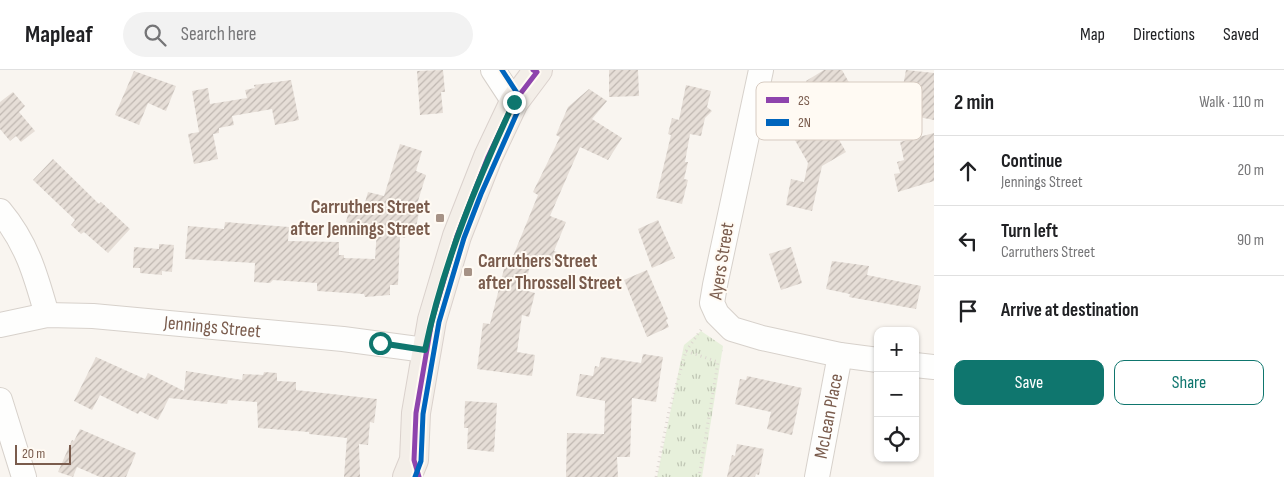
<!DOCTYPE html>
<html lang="en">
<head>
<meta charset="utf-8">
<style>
	:root { --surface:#fff; --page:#f2f2f2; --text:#202124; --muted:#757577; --line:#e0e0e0; --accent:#0f766e }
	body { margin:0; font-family:"Sofia Sans Condensed",sans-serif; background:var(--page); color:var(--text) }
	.controls { position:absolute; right:15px; bottom:15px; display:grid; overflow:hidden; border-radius:10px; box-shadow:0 1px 4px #0004 }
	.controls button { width:45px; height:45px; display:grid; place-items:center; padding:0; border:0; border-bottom:1px solid var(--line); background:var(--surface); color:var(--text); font:25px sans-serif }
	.scale { position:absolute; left:15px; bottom:12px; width:56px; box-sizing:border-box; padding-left:5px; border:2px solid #7a5c4d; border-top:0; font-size:14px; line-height:18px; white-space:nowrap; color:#7a5c4d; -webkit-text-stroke:4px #fffaf3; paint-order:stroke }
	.stop { position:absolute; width:15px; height:15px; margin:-11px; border:4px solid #0f766e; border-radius:50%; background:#fff }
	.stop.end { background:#0f766e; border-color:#fff; box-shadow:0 1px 5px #0008 }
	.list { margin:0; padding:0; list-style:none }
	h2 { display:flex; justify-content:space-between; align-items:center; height:65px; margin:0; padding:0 20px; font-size:21px }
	h2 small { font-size:16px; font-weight:400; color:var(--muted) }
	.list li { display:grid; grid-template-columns:32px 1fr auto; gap:15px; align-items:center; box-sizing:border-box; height:70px; padding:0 20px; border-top:1px solid var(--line) }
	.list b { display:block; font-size:19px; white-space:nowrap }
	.list p { margin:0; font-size:16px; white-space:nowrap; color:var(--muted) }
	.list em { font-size:16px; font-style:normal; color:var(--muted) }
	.actions { display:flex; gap:10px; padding:15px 20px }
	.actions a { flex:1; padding:11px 0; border:1px solid var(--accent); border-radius:10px; text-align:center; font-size:18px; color:var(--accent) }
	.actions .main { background:var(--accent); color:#fff }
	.icon { flex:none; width:28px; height:28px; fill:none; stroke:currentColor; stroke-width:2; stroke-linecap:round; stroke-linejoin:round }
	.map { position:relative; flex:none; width:934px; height:407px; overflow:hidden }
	header { display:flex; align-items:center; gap:30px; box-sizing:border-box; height:70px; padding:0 25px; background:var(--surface); border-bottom:1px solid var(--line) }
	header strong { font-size:24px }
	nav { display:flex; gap:28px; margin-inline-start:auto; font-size:18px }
	.search { width:350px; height:45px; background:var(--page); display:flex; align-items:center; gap:12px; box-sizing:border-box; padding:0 18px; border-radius:28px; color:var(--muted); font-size:19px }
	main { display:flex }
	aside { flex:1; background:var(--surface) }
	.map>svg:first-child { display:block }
	.grass { fill:url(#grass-tufts) }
	.building { fill:url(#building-hatch) }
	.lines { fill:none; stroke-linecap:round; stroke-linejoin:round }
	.minor-casing { stroke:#d7d1cb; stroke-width:26 }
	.major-casing { stroke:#dad1cc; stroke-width:30 }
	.path { stroke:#dcd5d0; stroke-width:3; stroke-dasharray:1 4; stroke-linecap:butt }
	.minor { stroke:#fefefd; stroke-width:24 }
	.major { stroke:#f3eee8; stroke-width:28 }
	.bus-1-casing { stroke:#fffaf3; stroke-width:9 }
	.bus-2-casing { stroke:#fffaf3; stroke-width:9 }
	.bus-1 { stroke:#8e44ad; stroke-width:5 }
	.bus-2 { stroke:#0065bd; stroke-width:5 }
	.route { stroke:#0f766e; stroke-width:6 }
	.poi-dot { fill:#a69286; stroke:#fffaf3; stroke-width:2 }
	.labels { text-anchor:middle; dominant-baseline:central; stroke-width:4; stroke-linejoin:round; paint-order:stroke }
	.poi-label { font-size:19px; font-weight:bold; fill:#7a5c4d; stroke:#fffaf3; text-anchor:end }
	.street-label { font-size:19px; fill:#7a5c4d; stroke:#fffaf3 }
	.key { fill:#fffaf3; stroke:#d7cbc1; stroke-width:1 }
	.key-label { font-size:14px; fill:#7a5c4d }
</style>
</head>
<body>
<header>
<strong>Mapleaf</strong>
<div class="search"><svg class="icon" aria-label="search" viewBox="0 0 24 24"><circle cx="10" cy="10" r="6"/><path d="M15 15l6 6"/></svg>Search here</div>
<nav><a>Map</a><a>Directions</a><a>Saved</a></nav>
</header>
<main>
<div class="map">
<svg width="934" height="407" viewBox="0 0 934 407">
	<defs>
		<pattern id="grass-tufts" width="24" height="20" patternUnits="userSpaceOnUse" patternTransform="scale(1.25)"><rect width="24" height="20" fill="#e7f0db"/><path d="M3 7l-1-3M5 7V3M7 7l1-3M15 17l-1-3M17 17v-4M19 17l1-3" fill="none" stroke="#c0c6b4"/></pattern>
		<pattern id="building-hatch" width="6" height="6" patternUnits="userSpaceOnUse" patternTransform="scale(1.25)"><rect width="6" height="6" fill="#e6ded7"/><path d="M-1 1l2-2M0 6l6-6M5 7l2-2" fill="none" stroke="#bfb7b1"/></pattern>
	</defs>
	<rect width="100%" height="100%" fill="#f9f5f0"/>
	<!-- grass -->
	<polygon class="grass" points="701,261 723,276 702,407 657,407 684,275"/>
	<!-- building -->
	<g class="building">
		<polygon points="443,0 445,22 441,22 443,43 420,45 417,1"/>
		<polygon points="609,0 638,0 639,26 609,27"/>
		<polygon points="824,0 842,0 851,16 820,34 806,11"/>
		<polygon points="906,0 934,3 934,50 898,43"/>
		<polygon points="134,1 176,16 166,41 148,33 139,55 115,45"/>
		<polygon points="291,10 299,50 275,55 272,39 232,46 234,55 219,58 219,63 213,64 218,89 194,94 188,64 199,62 192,21 208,18 210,34 247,28 245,20 255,18 254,15"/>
		<polygon points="686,15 711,21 707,37 712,41 705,48 701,66 690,64 685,92 688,92 684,109 688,110 682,134 656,128 671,65 668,64 672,48 679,50"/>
		<polygon points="589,19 607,31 592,49 622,68 608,90 580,77 550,146 566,152 554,181 560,183 554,196 532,188 524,220 535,223 529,247 522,245 517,282 535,285 532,306 477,299 483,253 490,254 505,195 509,196 538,125 533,122 560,67 556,65 568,37"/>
		<polygon points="13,22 25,36 19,42 35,61 21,72 16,66 10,71 0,59 0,32"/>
		<polygon points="830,35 846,64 838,68 846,82 822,96 812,141 786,135 791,109 804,112 808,93 788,58"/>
		<polygon points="934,63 934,111 898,122 894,104 900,103 897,92 904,90 900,72"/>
		<polygon points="400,74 422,81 416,101 426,105 418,131 417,142 419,143 416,157 408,155 405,168 400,166 398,215 390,215 390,225 365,227 364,224 317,221 317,213 273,210 270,213 254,212 255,193 185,189 188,156 224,159 225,152 289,157 288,171 339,172 339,185 344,185 344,188 375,189 377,160 346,152 351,133 364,136 368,122 384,126"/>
		<polygon points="53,89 99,134 101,132 130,159 108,183 84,162 81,164 71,155 75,150 33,110"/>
		<polygon points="658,150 675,188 652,198 638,159"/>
		<polygon points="159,174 174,175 172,202 162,201 162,205 140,203 140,198 133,198 134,177 159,179"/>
		<polygon points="791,177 802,213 781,220 769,184"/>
		<polygon points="832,191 869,196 867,205 921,216 916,239 849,227 850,224 826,219"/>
		<polygon points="647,200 668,249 666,250 669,257 647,267 624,210"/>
		<polygon points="643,284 663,287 656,332 632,328 630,387 617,387 618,407 566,407 567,363 604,364 605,331 576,326 580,304 593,306 595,296 599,297 601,287 641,293"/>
		<polygon points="96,287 145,309 148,303 184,321 186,301 242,310 243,304 263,305 264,302 277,303 277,311 296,312 296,320 377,329 374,353 370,352 368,375 359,374 360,407 344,407 347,368 309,364 309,362 258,358 257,332 228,330 227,334 169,328 158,350 140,341 138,344 100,325 92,340 74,331"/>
		<polygon points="747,306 802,318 792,365 767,359 771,342 735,334 740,309 746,310"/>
		<polygon points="465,331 497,333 494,382 467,379 468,358 464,358"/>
		<polygon points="80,359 136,383 126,407 100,407 77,397 73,407 58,402 72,370 74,371"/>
		<polygon points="737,374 764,379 759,405 756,404 755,407 727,407 732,385 735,386"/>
	</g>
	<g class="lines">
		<!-- minor casing -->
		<g class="minor-casing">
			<g id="minor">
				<polyline points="493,0 514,32"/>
				<polyline points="761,0 715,215 712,233 717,244 732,259 762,268 840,285 878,290"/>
				<path d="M0 141C27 173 36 206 47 245"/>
				<path id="s1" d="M0 255 47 245 93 246 343 269 425 280"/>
				<polyline points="915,295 934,297"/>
				<polyline points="0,330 24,407"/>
				<path id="s2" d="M817 407 840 285"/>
			</g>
		</g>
		<!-- major casing -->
		<g class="major-casing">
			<polyline id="major" points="407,407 414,390 416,343 432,250 457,166 488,87 514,32 538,0"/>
		</g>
		<!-- path -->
		<g class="path">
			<polyline points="686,281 703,257"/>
			<polyline points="656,407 669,341 686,281 718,292 699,407"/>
		</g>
		<!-- minor -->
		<use href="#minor" class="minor"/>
		<!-- major -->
		<use href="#major" class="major"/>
		<!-- bus-1 casing -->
		<g class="bus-1-casing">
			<polyline id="bus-1" points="419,407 414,390 416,343 432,250 457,166 488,87 514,32 537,2 533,0"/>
		</g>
		<!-- bus-2 casing -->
		<g class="bus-2-casing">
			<polyline id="bus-2" points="415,407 421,391 423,344 439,252 464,168 481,124 521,34 521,29 502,0"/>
		</g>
		<!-- bus-1 -->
		<use href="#bus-1" class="bus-1"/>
		<!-- bus-2 -->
		<use href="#bus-2" class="bus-2"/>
	</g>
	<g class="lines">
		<!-- route -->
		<path class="route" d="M380 273 425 280C443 194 477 111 514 32"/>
	</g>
	<!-- markers -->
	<g class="poi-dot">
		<rect x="435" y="143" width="10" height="10" rx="2.5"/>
		<rect x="463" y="197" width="10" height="10" rx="2.5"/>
	</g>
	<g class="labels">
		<!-- poi labels -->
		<g class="poi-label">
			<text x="430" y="137">Carruthers Street<tspan x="430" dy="22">after Jennings Street</tspan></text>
			<text x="478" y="191" text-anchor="start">Carruthers Street<tspan x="478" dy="22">after Throssell Street</tspan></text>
		</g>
		<!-- street labels -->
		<g class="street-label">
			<text transform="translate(722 191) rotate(-81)">Ayers Street</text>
			<text stroke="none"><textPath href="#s1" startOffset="214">Jennings Street</textPath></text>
			<text stroke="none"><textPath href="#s2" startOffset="62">McLean Place</textPath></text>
		</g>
	</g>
	<!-- legend -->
	<rect x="756" y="12" width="166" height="58" rx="8" class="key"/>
	<rect x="766" y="27" width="23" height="6" fill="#8e44ad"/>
	<rect x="766" y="49" width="23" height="7" fill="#0065bd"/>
	<g class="key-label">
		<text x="798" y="35">2S</text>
		<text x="798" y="57">2N</text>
	</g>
</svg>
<div class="controls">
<button>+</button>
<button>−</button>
<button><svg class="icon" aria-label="locate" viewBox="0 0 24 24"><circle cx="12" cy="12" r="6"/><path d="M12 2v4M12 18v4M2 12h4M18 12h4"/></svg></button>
</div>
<div class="scale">20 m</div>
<div class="stop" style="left:380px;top:273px"></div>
<div class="stop end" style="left:514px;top:32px"></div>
</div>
<aside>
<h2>2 min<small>Walk · 110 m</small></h2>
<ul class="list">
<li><svg class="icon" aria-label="ahead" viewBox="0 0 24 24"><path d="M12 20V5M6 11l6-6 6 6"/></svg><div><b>Continue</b><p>Jennings Street</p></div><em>20 m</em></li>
<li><svg class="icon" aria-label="left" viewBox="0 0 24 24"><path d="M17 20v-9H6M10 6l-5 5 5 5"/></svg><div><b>Turn left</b><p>Carruthers Street</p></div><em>90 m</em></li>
<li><svg class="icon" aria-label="arrive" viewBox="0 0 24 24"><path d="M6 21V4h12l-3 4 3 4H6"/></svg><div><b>Arrive at destination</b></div></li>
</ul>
<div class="actions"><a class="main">Save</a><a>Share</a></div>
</aside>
</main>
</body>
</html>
